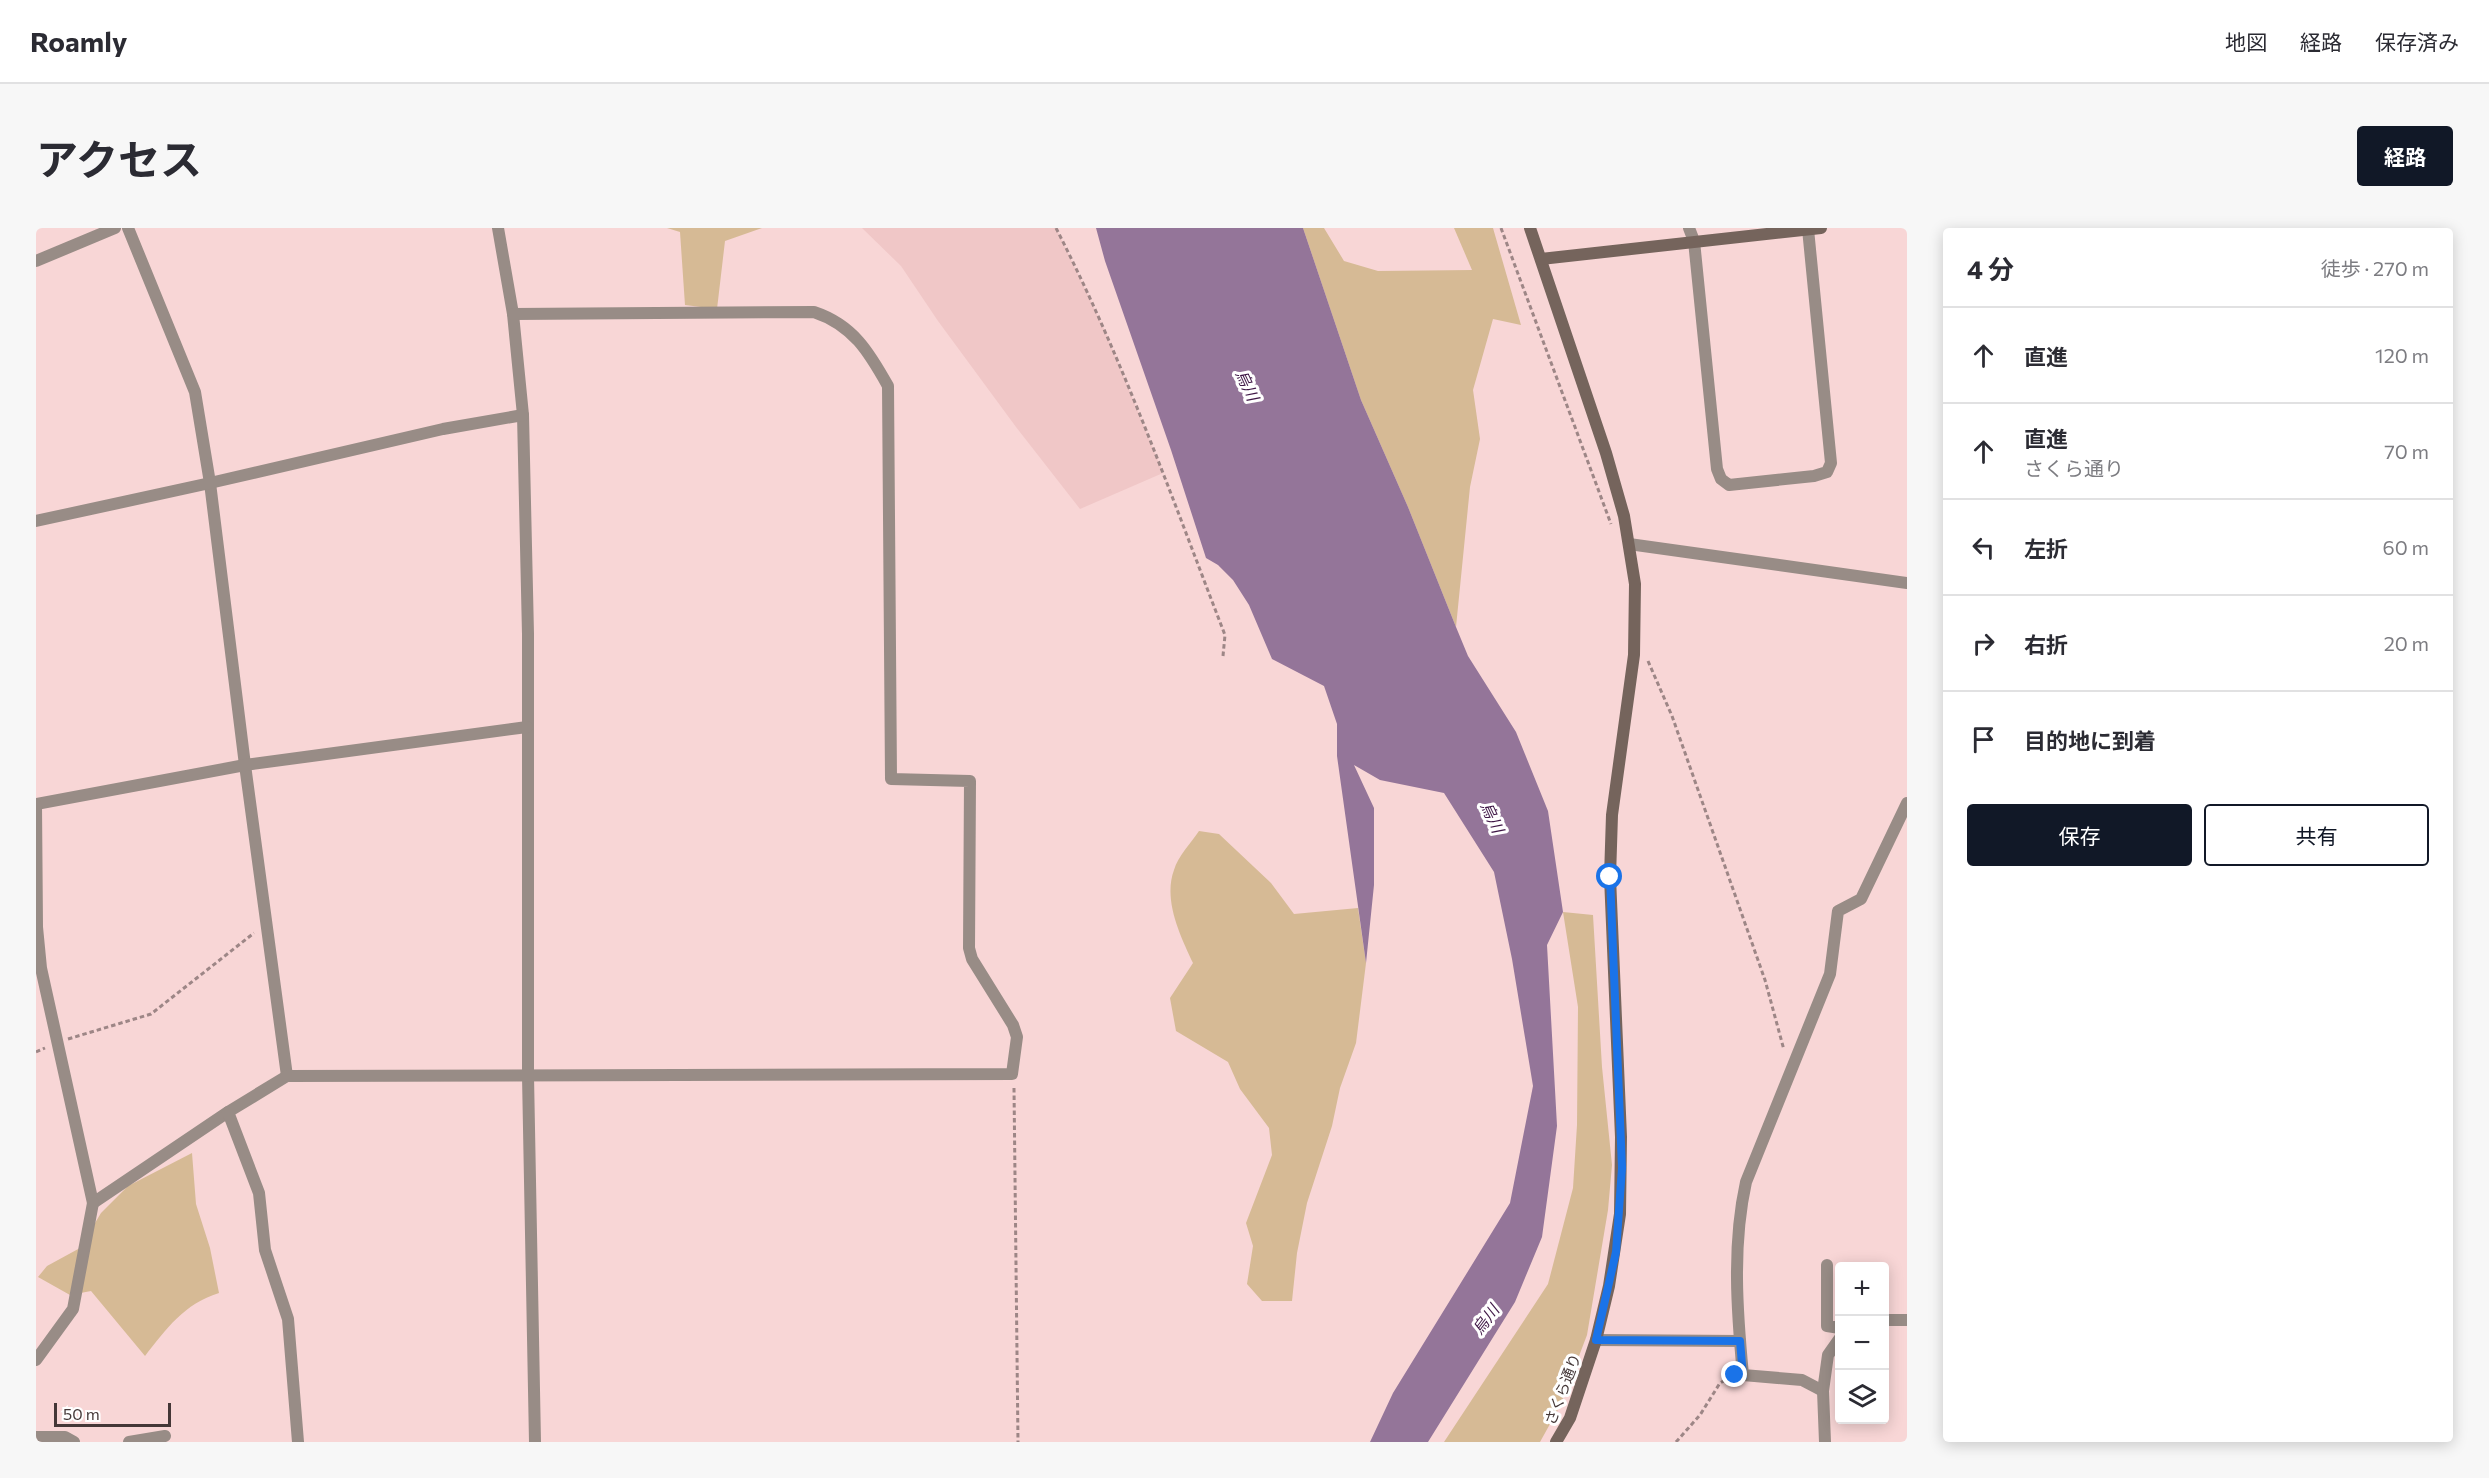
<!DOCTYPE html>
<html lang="ja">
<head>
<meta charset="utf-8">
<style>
	:root { --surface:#fff; --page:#f7f7f7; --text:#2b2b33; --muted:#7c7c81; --line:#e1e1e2; --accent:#111827 }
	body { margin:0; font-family:Commissioner,"Noto Sans JP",sans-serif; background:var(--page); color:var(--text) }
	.controls { position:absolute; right:18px; bottom:18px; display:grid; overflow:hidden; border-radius:6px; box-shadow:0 3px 15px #0003 }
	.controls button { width:54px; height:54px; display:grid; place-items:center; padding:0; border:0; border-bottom:2px solid var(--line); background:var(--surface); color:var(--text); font:30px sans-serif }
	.scale { position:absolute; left:18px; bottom:15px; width:117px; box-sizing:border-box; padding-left:6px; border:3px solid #443737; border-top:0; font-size:16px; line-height:21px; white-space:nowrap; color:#443737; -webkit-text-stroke:4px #fff; paint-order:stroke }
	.stop { position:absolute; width:18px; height:18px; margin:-14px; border:4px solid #1a73e8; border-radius:50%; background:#fff }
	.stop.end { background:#1a73e8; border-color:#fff; box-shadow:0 2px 6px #0008 }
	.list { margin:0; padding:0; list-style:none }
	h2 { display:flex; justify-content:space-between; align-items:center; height:78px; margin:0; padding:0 24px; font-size:26px }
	h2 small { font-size:20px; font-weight:400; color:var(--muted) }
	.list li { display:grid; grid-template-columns:39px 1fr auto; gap:18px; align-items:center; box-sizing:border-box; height:96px; padding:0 24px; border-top:2px solid var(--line) }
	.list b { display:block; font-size:22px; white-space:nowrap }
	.list p { margin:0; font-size:20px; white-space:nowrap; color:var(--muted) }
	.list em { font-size:20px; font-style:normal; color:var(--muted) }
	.actions { display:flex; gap:12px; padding:18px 24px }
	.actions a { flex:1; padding:14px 0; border:2px solid var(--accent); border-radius:6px; text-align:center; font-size:21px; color:var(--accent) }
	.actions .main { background:var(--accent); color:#fff }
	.icon { flex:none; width:33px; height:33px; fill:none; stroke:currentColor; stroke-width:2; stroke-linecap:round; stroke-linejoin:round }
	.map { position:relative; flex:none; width:1871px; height:1214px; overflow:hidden; border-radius:6px }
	header { display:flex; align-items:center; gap:36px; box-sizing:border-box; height:84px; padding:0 30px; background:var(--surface); border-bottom:2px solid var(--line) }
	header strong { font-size:28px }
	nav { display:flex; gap:33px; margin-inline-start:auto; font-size:21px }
	.intro { display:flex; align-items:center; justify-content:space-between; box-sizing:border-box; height:144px; padding:0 36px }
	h1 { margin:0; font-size:42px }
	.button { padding:15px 27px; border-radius:6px; background:var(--accent); color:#fff; font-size:21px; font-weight:700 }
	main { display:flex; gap:36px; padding:0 36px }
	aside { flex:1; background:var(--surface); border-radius:6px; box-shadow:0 3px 15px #0003 }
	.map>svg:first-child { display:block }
	.built { fill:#f0c7c7 }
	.green { fill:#d6ba95 }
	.water { fill:#947599 }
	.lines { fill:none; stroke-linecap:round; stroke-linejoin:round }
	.path { stroke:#9d8686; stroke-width:3; stroke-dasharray:4.5 3; stroke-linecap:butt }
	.street { stroke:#988c86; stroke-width:12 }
	.secondary { stroke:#75645c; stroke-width:12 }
	.route { stroke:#1a73e8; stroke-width:8 }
	.labels { text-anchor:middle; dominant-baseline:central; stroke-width:6; stroke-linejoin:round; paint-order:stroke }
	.street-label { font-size:15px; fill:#443737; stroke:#fff }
	.water-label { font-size:16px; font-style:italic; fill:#3f1746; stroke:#fff }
</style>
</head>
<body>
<header>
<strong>Roamly</strong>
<nav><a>地図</a><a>経路</a><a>保存済み</a></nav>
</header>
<div class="intro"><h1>アクセス</h1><a class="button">経路</a></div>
<main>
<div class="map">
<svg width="1871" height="1214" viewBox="0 0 1871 1214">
	<rect width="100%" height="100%" fill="#f8d6d6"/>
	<!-- built -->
	<polygon class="built" points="826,0 1020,0 1069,103 1127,245 1044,281 980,199 902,93 865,38"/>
	<!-- green -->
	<g class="green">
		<polygon points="631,0 726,0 689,13 681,81 649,77 644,4"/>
		<polygon points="1267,0 1288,0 1308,33 1342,43 1436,42 1418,0 1457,0 1485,97 1457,91 1437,162 1444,211 1434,259 1420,399 1372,279 1325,172"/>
		<path d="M1163 603 1183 606 1235 655 1258 686 1322 680 1330 735 1320 815 1304 860 1296 898 1271 975 1261 1025 1256 1073H1226L1211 1056 1217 1018 1210 995 1236 927 1233 900 1204 861 1192 834 1140 803 1134 770 1157 735C1144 707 1127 672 1138 642 1142 628 1155 615 1163 603Z"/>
		<polygon points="1527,684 1557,687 1566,839 1576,937 1572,982 1551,1107 1524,1178 1504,1214 1408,1214 1512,1056 1537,960 1541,897 1542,779"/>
		<path d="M156 925 160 976 174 1020 183 1065C148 1076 131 1100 109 1128L55 1063 34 1067 2 1049 11 1038 44 1020 65 985 92 958Z"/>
	</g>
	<!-- water -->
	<polygon class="water" points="1060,0 1267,0 1325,172 1372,279 1420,399 1432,428 1480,504 1512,583 1527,684 1511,717 1521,898 1506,1009 1479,1074 1392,1214 1334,1214 1357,1165 1474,975 1497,858 1476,731 1458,644 1408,565 1344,552 1318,537 1338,580 1338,657 1330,735 1301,528 1301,496 1288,458 1236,431 1213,377 1197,352 1182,337 1170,330 1135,222 1069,33"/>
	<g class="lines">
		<!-- path -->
		<g class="path">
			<path d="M1020 0C1087 131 1136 270 1189 407L1187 428"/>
			<polyline points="1465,0 1575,296"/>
			<polyline points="1612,433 1636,488 1729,752 1748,822"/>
			<polyline points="32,811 115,786 218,705"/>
			<polyline points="0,824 9,820"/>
			<polyline points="978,860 982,1214"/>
			<polyline points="1640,1214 1664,1187 1684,1155 1694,1149"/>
		</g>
		<!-- street -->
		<g class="street">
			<polyline points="92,0 159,164 174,255 209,537 251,848"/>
			<polyline points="462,0 477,86 487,187 492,406 492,848 499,1214"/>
			<polyline points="1653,0 1658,13 1681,241 1685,251 1693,257 1778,248 1791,244 1795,235 1772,1"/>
			<polyline points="0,33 79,0"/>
			<polyline points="0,293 174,255 407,201 487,187"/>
			<polyline points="1593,316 1871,355"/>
			<polyline points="0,576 209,537 491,499"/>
			<polyline points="0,577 1,699 5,740 57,975 192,884"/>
			<polyline points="1791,1037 1791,1098 1804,1100"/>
			<polyline points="1848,1092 1871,1092"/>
			<polyline points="1560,1112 1704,1113"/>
			<polyline points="0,1132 37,1081 57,975"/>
			<path d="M1787 1163 1766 1152 1707 1147C1701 1084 1696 1017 1710 954L1794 746 1802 683 1825 671 1871 575"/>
			<polyline points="0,1209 29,1209 38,1214"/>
			<polyline points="93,1214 129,1208"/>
			<path d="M262 1214 252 1091 229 1022 223 965 192 884 251 848 976 846 981 809 977 797 936 731 933 720 934 553 855 551 852 158C833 124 817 97 778 84L477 86"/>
			<polyline points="1789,1214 1787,1163 1792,1127 1804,1110"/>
		</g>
		<!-- secondary -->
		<g class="secondary">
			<polyline points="1494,0 1570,225 1588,288 1599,356 1598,427 1576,587 1574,649 1585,909 1584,986 1573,1058 1560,1112 1534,1190 1520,1214"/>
			<polyline points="1505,31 1785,0"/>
		</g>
	</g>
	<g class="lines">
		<!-- route -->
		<polyline class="route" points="1574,649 1586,940 1580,1024 1560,1112 1704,1113 1707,1148 1699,1147"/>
	</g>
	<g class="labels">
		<!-- street labels -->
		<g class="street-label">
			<text transform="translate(1526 1161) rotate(-69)">さくら通り</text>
		</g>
		<!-- water labels -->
		<g class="water-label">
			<text transform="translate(1212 157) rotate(65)">烏川</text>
			<text transform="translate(1457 589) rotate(65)">烏川</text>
			<text transform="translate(1449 1091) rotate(-53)">烏川</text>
		</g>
	</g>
</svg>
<div class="controls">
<button>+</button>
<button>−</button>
<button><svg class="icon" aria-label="layers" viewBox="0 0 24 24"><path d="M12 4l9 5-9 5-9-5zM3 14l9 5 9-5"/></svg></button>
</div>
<div class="scale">50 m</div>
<div class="stop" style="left:1574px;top:649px"></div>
<div class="stop end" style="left:1699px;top:1147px"></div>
</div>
<aside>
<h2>4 分<small>徒歩 · 270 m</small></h2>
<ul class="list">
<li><svg class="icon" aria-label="ahead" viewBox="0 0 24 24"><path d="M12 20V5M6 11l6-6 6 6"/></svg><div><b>直進</b></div><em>120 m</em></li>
<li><svg class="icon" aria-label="ahead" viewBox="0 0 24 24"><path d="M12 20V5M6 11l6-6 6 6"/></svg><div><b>直進</b><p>さくら通り</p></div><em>70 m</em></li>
<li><svg class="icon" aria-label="left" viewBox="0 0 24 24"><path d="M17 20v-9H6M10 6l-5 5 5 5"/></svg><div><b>左折</b></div><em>60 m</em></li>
<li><svg class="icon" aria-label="right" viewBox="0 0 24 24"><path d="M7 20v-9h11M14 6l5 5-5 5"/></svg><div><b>右折</b></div><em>20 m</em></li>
<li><svg class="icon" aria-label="arrive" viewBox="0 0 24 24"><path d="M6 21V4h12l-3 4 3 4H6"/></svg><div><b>目的地に到着</b></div></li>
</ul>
<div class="actions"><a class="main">保存</a><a>共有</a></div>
</aside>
</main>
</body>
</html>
